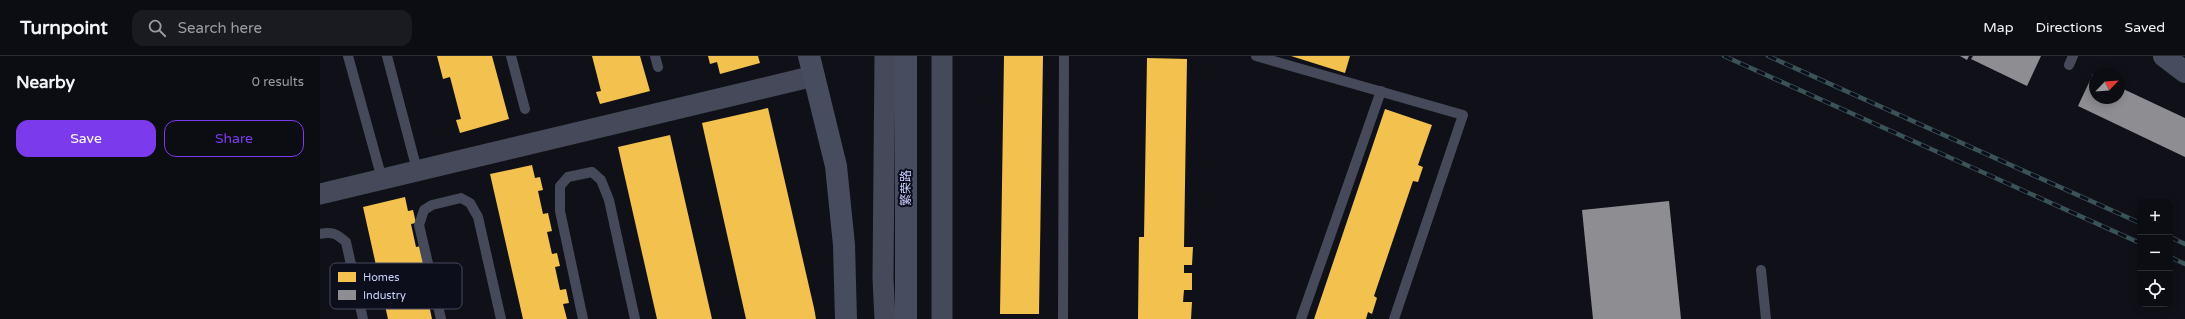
<!DOCTYPE html>
<html lang="en">
<head>
<meta charset="utf-8">
<style>
	:root { --surface:#0c0d12; --page:#1a1b20; --text:#f1f3f6; --muted:#9a9c9f; --line:#2c2d32; --accent:#7c3aed }
	body { margin:0; font-family:"Varela Round","Noto Sans SC",sans-serif; background:var(--page); color:var(--text) }
	.controls { position:absolute; right:12px; bottom:12px; display:grid; overflow:hidden; border-radius:8px; box-shadow:0 2px 10px #0003 }
	.controls button { width:36px; height:36px; display:grid; place-items:center; padding:0; border:0; border-bottom:1px solid var(--line); background:var(--surface); color:var(--text); font:20px sans-serif }
	.compass { position:absolute; left:1769px; top:12px; width:36px; height:36px; border-radius:50%; background:var(--surface); box-shadow:0 2px 10px #0003; rotate:65deg }
	.list { margin:0; padding:0; list-style:none }
	h2 { display:flex; justify-content:space-between; align-items:center; height:52px; margin:0; padding:0 16px; font-size:17px }
	h2 small { font-size:13px; font-weight:400; color:var(--muted) }
	.actions { display:flex; gap:8px; padding:12px 16px }
	.actions a { flex:1; padding:9px 0; border:1px solid var(--accent); border-radius:12px; text-align:center; font-size:14px; color:var(--accent) }
	.actions .main { background:var(--accent); color:#fff }
	.icon { flex:none; width:22px; height:22px; fill:none; stroke:currentColor; stroke-width:2; stroke-linecap:round; stroke-linejoin:round }
	.map { position:relative; flex:none; width:1865px; height:263px; overflow:hidden }
	header { display:flex; align-items:center; gap:24px; box-sizing:border-box; height:56px; padding:0 20px; background:var(--surface); border-bottom:1px solid var(--line) }
	header strong { font-size:19px }
	nav { display:flex; gap:22px; margin-inline-start:auto; font-size:14px }
	.search { width:280px; height:36px; background:var(--page); display:flex; align-items:center; gap:10px; box-sizing:border-box; padding:0 14px; border-radius:12px; color:var(--muted); font-size:15px }
	main { display:flex }
	aside { flex:1; background:var(--surface) }
	.map>svg:first-child { display:block }
	.homes { fill:#f2c14e }
	.industry { fill:#8d8d92 }
	.lines { fill:none; stroke-linecap:round; stroke-linejoin:round }
	.lane { stroke:#454959; stroke-width:10 }
	.street { stroke:#454959; stroke-width:21 }
	.secondary { stroke:#474d5f; stroke-width:22 }
	.rail-casing { stroke:#3a5359; stroke-width:4.5 }
	.rail { stroke:#0c0e1c; stroke-width:3; stroke-dasharray:9; stroke-linecap:butt }
	.labels { text-anchor:middle; dominant-baseline:central; stroke-width:4; stroke-linejoin:round; paint-order:stroke }
	.street-label { font-size:12px; fill:#cad1fd; stroke:#0c0e1c }
	.key { fill:#0c0e1c; stroke:#454860; stroke-width:1 }
	.key-label { font-size:11px; fill:#cad1fd }
</style>
</head>
<body>
<header>
<strong>Turnpoint</strong>
<div class="search"><svg class="icon" aria-label="search" viewBox="0 0 24 24"><circle cx="10" cy="10" r="6"/><path d="M15 15l6 6"/></svg>Search here</div>
<nav><a>Map</a><a>Directions</a><a>Saved</a></nav>
</header>
<main>
<aside>
<h2>Nearby<small>0 results</small></h2>
<ul class="list">
</ul>
<div class="actions"><a class="main">Save</a><a>Share</a></div>
</aside>
<div class="map">
<svg width="1865" height="263" viewBox="0 0 1865 263">
	<rect width="100%" height="100%" fill="#101118"/>
	<!-- homes -->
	<g class="homes">
		<polygon points="117,0 172,0 189,63 140,77 136,64 141,63 130,21 123,23"/>
		<polygon points="272,0 320,0 330,35 280,48 276,36 281,35"/>
		<polygon points="388,0 438,0 440,7 400,18 397,6 390,8"/>
		<polygon points="684,0 723,0 719,258 680,258"/>
		<polygon points="971,0 1030,0 1025,17"/>
		<polygon points="827,2 867,3 864,191 873,191 872,209 864,209 864,217 872,217 872,234 864,234 863,246 872,246 871,263 818,263 819,181 824,181"/>
		<polygon points="448,52 494,252 496,263 426,263 382,67"/>
		<polygon points="1065,53 1112,69 1098,109 1103,111 1098,126 1093,125 1054,240 1057,242 1052,258 1048,256 1046,263 994,263"/>
		<polygon points="350,79 392,263 337,263 298,91"/>
		<polygon points="212,109 215,122 220,121 223,134 218,135 223,158 228,157 232,175 227,176 232,198 237,197 240,210 235,211 240,234 246,233 249,247 243,248 247,263 203,263 170,118"/>
		<polygon points="85,141 88,155 93,154 96,167 91,168 96,191 101,190 105,208 100,208 105,231 110,230 113,243 108,244 112,263 68,263 43,151"/>
	</g>
	<!-- industry -->
	<g class="industry">
		<polygon points="1640,0 1649,0 1647,4"/>
		<polygon points="1653,0 1721,0 1707,30 1651,3"/>
		<polygon points="1773,18 1775,42 1799,42 1799,31 1865,62 1865,101 1758,50"/>
		<polygon points="1349,145 1361,263 1273,263 1262,154"/>
	</g>
	<g class="lines">
		<!-- lane -->
		<g class="lane">
			<polyline points="28,0 62,123"/>
			<polyline points="67,0 97,114"/>
			<polyline points="191,0 205,53"/>
			<polyline points="335,0 338,11"/>
			<polyline points="936,0 1143,59 1074,263"/>
			<polyline points="1749,9 1753,0"/>
			<path d="M0 178C12 175 17 178 26 186L43 263"/>
			<polyline points="1441,214 1446,263"/>
			<polyline points="121,263 99,169 104,154 112,149 141,142 150,147 158,161 181,263"/>
			<polyline points="263,263 240,155 240,130 248,121 272,116 281,124 289,144 315,263"/>
			<polyline points="743,263 744,0"/>
			<polyline points="981,263 1061,35"/>
		</g>
		<!-- street -->
		<g class="street">
			<polyline points="565,0 563,222 565,263"/>
			<polyline points="0,138 494,20"/>
			<polyline points="622,263 622,0"/>
		</g>
		<!-- secondary -->
		<g class="secondary">
			<polyline points="489,0 516,110 524,189 526,263"/>
			<polyline points="1844,0 1865,16"/>
			<polyline points="586,263 586,0"/>
		</g>
		<!-- rail casing -->
		<g class="rail-casing">
			<g id="rail">
				<polyline points="1404,0 1820,187"/>
				<polyline points="1448,0 1820,167"/>
				<polyline points="1850,181 1865,188"/>
				<polyline points="1850,201 1865,208"/>
			</g>
		</g>
		<!-- rail -->
		<use href="#rail" class="rail"/>
	</g>
	<g class="labels">
		<!-- street labels -->
		<g class="street-label">
			<text transform="translate(586 132) rotate(-90)">繁荣路</text>
		</g>
	</g>
	<!-- legend -->
	<rect x="10" y="207" width="132" height="46" rx="6" class="key"/>
	<rect x="18" y="216" width="18" height="10" fill="#f2c14e"/>
	<rect x="18" y="234" width="18" height="10" fill="#8d8d92"/>
	<g class="key-label">
		<text x="43" y="225">Homes</text>
		<text x="43" y="243">Industry</text>
	</g>
</svg>
<div class="controls">
<button>+</button>
<button>−</button>
<button><svg class="icon" aria-label="locate" viewBox="0 0 24 24"><circle cx="12" cy="12" r="6"/><path d="M12 2v4M12 18v4M2 12h4M18 12h4"/></svg></button>
</div>
<svg class="compass" viewBox="-18 -18 36 36"><path d="M0-13l5 13h-10z" fill="#e53935"/><path d="M0 13l5-13h-10z" fill="#9a9c9f"/></svg>
</div>
</main>
</body>
</html>
